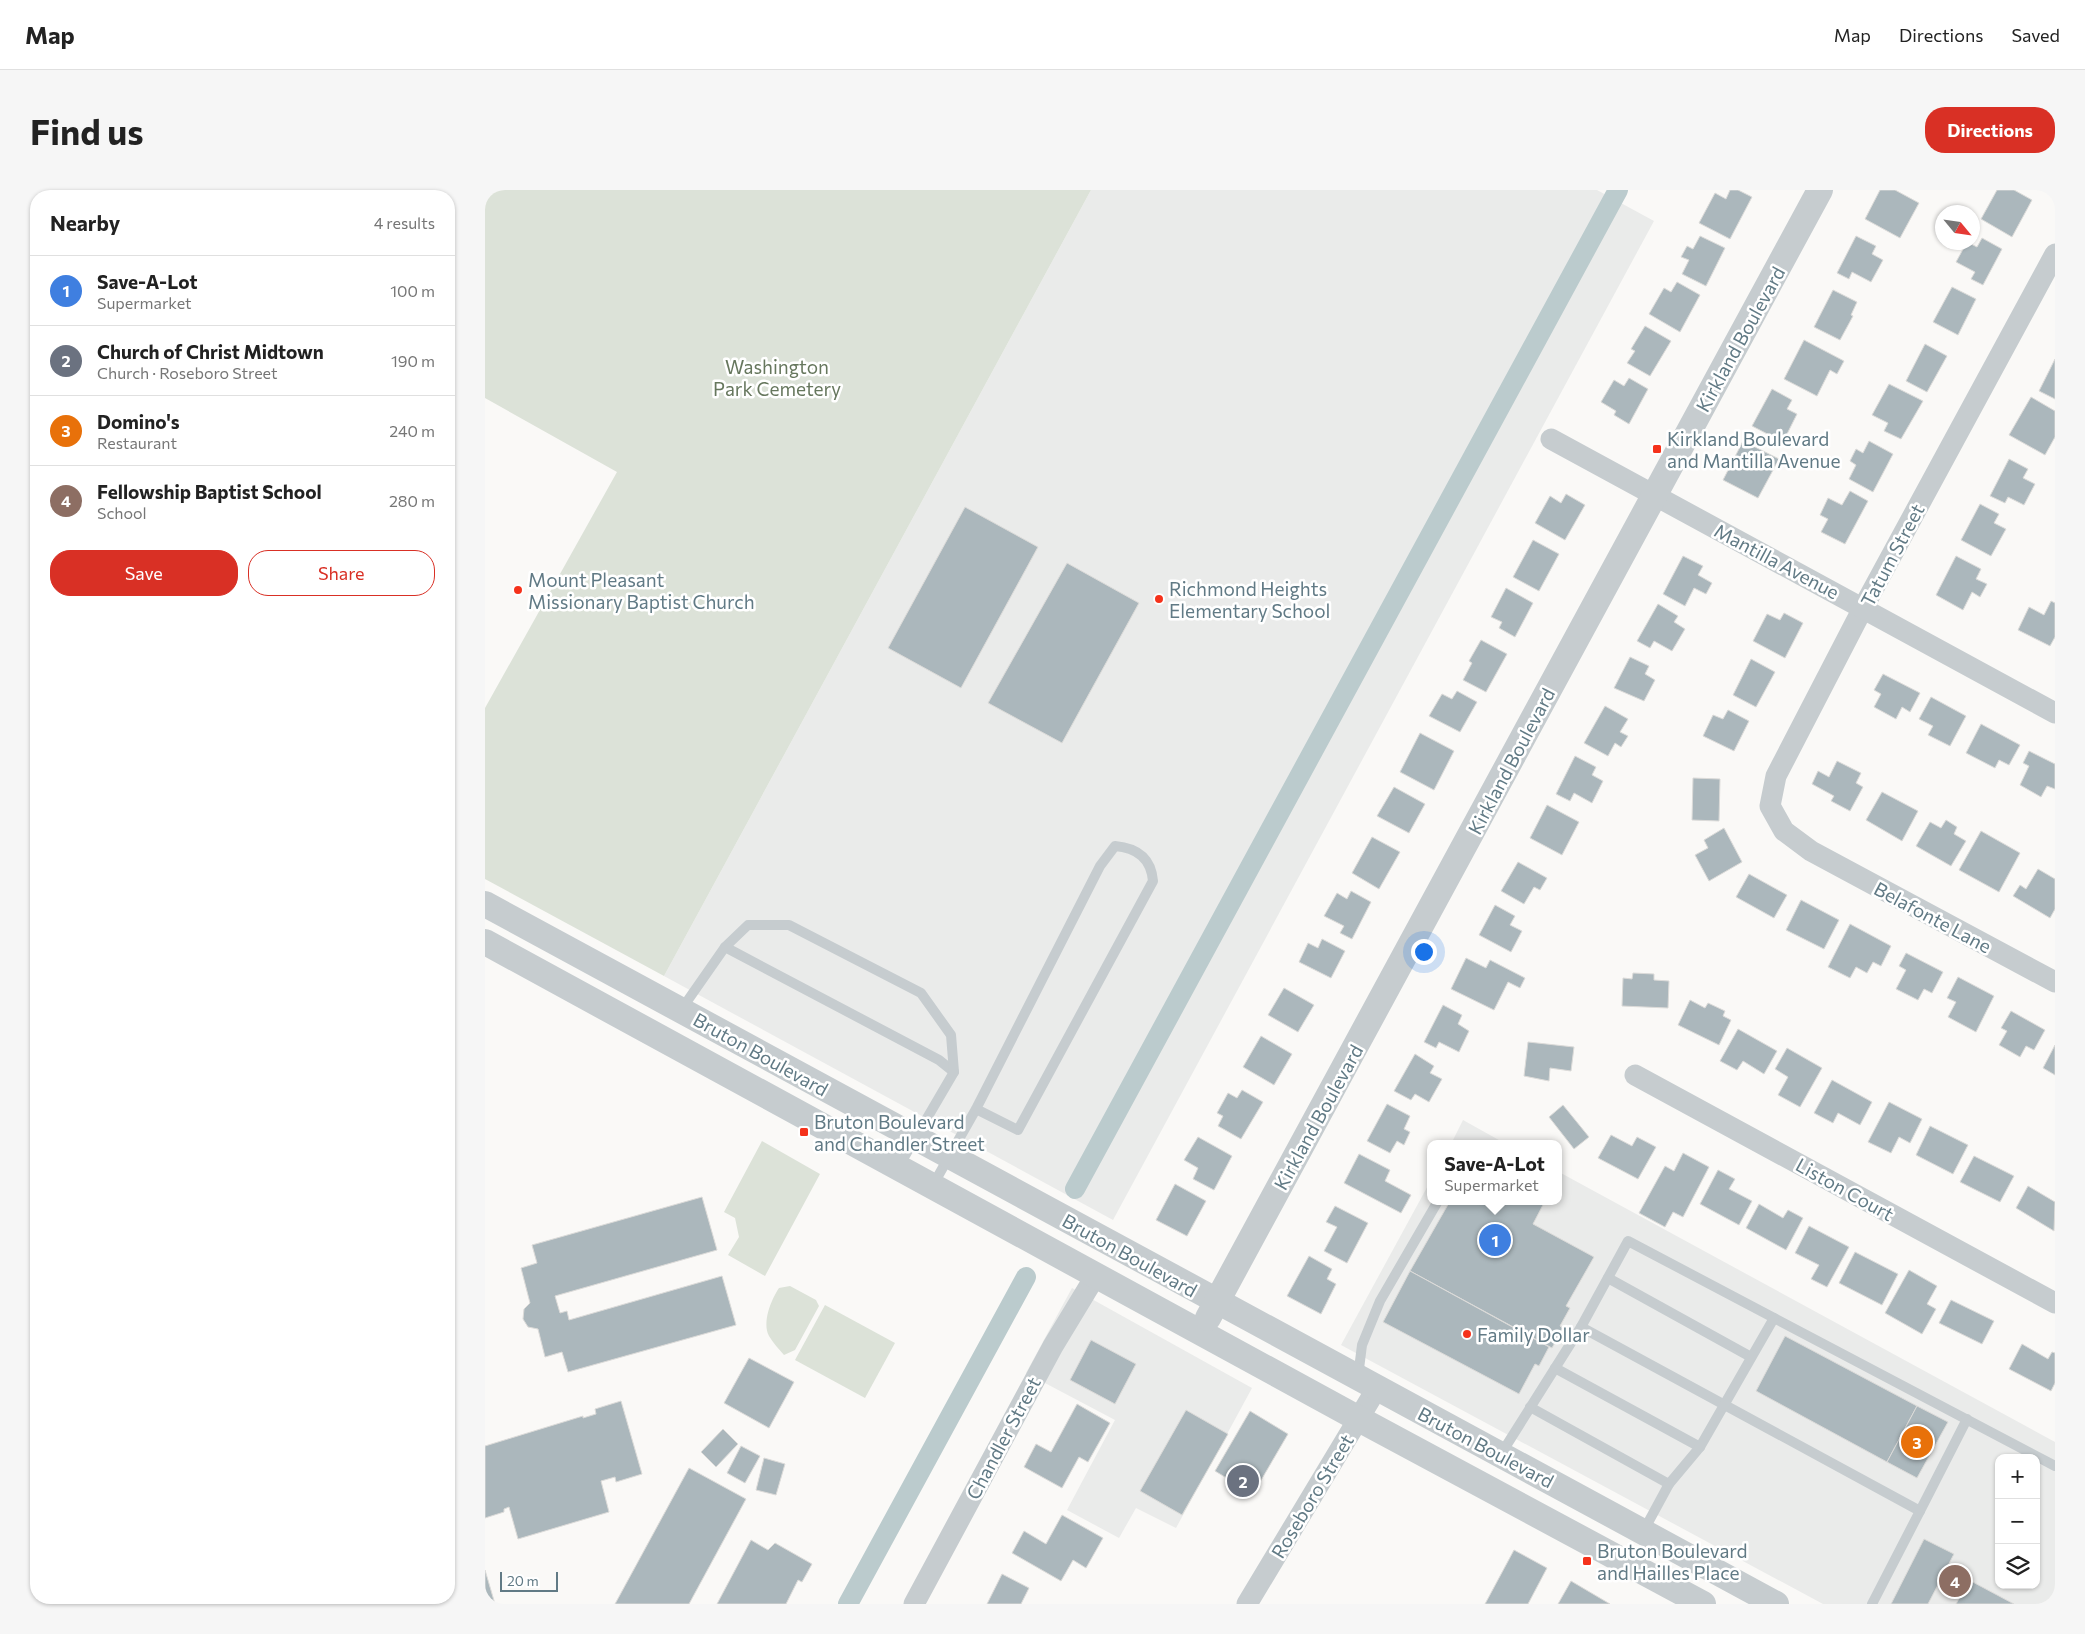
<!DOCTYPE html>
<html lang="en">
<head>
<meta charset="utf-8">
<style>
	:root { --surface:#fff; --page:#f6f6f6; --text:#222; --muted:#767676; --line:#e0e0e0; --accent:#d93025 }
	body { margin:0; font-family:Commissioner,sans-serif; background:var(--page); color:var(--text) }
	.controls { position:absolute; right:15px; bottom:15px; display:grid; overflow:hidden; border-radius:10px; box-shadow:0 1px 4px #0004 }
	.controls button { width:45px; height:45px; display:grid; place-items:center; padding:0; border:0; border-bottom:1px solid var(--line); background:var(--surface); color:var(--text); font:25px sans-serif }
	.compass { position:absolute; left:1450px; top:15px; width:45px; height:45px; border-radius:50%; background:var(--surface); box-shadow:0 1px 4px #0004; rotate:119deg }
	.scale { position:absolute; left:15px; bottom:12px; width:58px; box-sizing:border-box; padding-left:5px; border:2px solid #617a85; border-top:0; font-size:14px; line-height:18px; white-space:nowrap; color:#617a85; -webkit-text-stroke:4px #fff; paint-order:stroke }
	.you { position:absolute; left:938px; top:761px; width:18px; height:18px; margin:-12px; border:4px solid #fff; border-radius:50%; background:#1a73e8; box-shadow:0 0 0 8px #1a73e833 }
	.badge { display:grid; place-items:center; width:32px; height:32px; border-radius:50%; background:var(--accent); color:#fff; font-size:16px; font-weight:700 }
	.pin { position:absolute; translate:-50% -50%; border:2px solid #fff; box-shadow:0 1px 5px #0006 }
	.popup { position:absolute; left:942px; top:950px; width:135px; height:65px; box-sizing:border-box; display:grid; place-content:center; border-radius:10px; background:var(--surface); filter:drop-shadow(0 1px 4px #0005); font-size:16px; white-space:nowrap; color:var(--muted) }
	.popup b { font-size:19px; color:var(--text) }
	.popup::after { content:''; position:absolute; left:50%; top:100%; margin-left:-10px; border:10px solid transparent; border-top-color:var(--surface) }
	.list { margin:0; padding:0; list-style:none }
	h2 { display:flex; justify-content:space-between; align-items:center; height:65px; margin:0; padding:0 20px; font-size:21px }
	h2 small { font-size:16px; font-weight:400; color:var(--muted) }
	.list li { display:grid; grid-template-columns:32px 1fr auto; gap:15px; align-items:center; box-sizing:border-box; height:70px; padding:0 20px; border-top:1px solid var(--line) }
	.list b { display:block; font-size:19px; white-space:nowrap }
	.list p { margin:0; font-size:16px; white-space:nowrap; color:var(--muted) }
	.list em { font-size:16px; font-style:normal; color:var(--muted) }
	.actions { display:flex; gap:10px; padding:15px 20px }
	.actions a { flex:1; padding:11px 0; border:1px solid var(--accent); border-radius:20px; text-align:center; font-size:18px; color:var(--accent) }
	.actions .main { background:var(--accent); color:#fff }
	.icon { flex:none; width:28px; height:28px; fill:none; stroke:currentColor; stroke-width:2; stroke-linecap:round; stroke-linejoin:round }
	.map { position:relative; flex:none; width:1570px; height:1414px; overflow:hidden; border-radius:20px }
	header { display:flex; align-items:center; gap:30px; box-sizing:border-box; height:70px; padding:0 25px; background:var(--surface); border-bottom:1px solid var(--line) }
	header strong { font-size:24px }
	nav { display:flex; gap:28px; margin-inline-start:auto; font-size:18px }
	.intro { display:flex; align-items:center; justify-content:space-between; box-sizing:border-box; height:120px; padding:0 30px }
	h1 { margin:0; font-size:35px }
	.button { padding:12px 22px; border-radius:20px; background:var(--accent); color:#fff; font-size:18px; font-weight:700 }
	main { display:flex; gap:30px; padding:0 30px }
	aside { flex:1; background:var(--surface); border-radius:20px; box-shadow:0 1px 4px #0004 }
	.map>svg:first-child { display:block }
	.built { fill:#eaebea; fill-rule:evenodd }
	.green { fill:#dce2d8 }
	.lines { fill:none; stroke-linecap:round; stroke-linejoin:round }
	.canal { stroke:#bbcbcd; stroke-width:20 }
	.building { fill:#abb7bc; stroke:#dcdbd9 }
	.service { stroke:#c6cccf; stroke-width:10 }
	.minor { stroke:#c6cccf; stroke-width:21 }
	.tertiary { stroke:#c6cccf; stroke-width:26 }
	.poi-dot { fill:#f5321b; stroke:#fff; stroke-width:2 }
	.labels { text-anchor:middle; dominant-baseline:central; stroke-width:5; stroke-linejoin:round; paint-order:stroke }
	.street-label { font-size:19px; fill:#617a85; stroke:#fff }
	.park-label { font-size:19px; fill:#66775d; stroke:#fff }
	.poi-label { font-size:19px; fill:#617a85; stroke:#fff; text-anchor:start }
</style>
</head>
<body>
<header>
<strong>Map</strong>
<nav><a>Map</a><a>Directions</a><a>Saved</a></nav>
</header>
<div class="intro"><h1>Find us</h1><a class="button">Directions</a></div>
<main>
<aside>
<h2>Nearby<small>4 results</small></h2>
<ul class="list">
<li><span class="badge" style="background:#3f7fe0">1</span><div><b>Save-A-Lot</b><p>Supermarket</p></div><em>100 m</em></li>
<li><span class="badge" style="background:#6b7280">2</span><div><b>Church of Christ Midtown</b><p>Church · Roseboro Street</p></div><em>190 m</em></li>
<li><span class="badge" style="background:#e8710a">3</span><div><b>Domino's</b><p>Restaurant</p></div><em>240 m</em></li>
<li><span class="badge" style="background:#8d6e63">4</span><div><b>Fellowship Baptist School</b><p>School</p></div><em>280 m</em></li>
</ul>
<div class="actions"><a class="main">Save</a><a>Share</a></div>
</aside>
<div class="map">
<svg width="1570" height="1414" viewBox="0 0 1570 1414">
	<rect width="100%" height="100%" fill="#faf9f7"/>
	<!-- built -->
	<g class="built">
		<polygon points="606,0 1112,0 1169,31 628,1030 179,786"/>
		<polygon points="978,930 1021,954 966,954"/>
		<path d="M1074 982 1570 1252V1414H1338L856 1155 946 990V1011H1074ZM1514 1268H1551V1395H1514Z"/>
		<polygon points="587,1098 767,1198 691,1338 651,1318 634,1348 582,1320 630,1230 541,1183"/>
	</g>
	<!-- green -->
	<g class="green">
		<polygon points="0,0 606,0 179,786 0,689 0,518 132,282 0,208"/>
		<polygon points="277,951 335,984 280,1086 243,1065 254,1047 250,1028 239,1022"/>
		<path d="M305 1096 331 1110 334 1116 310 1160 299 1165C294 1159 288 1153 284 1146 277 1132 286 1110 294 1098Z"/>
		<polygon points="340,1115 410,1153 380,1208 310,1170"/>
	</g>
	<g class="lines">
		<!-- canal -->
		<g class="canal">
			<polyline points="590,999 1133,0"/>
			<polyline points="363,1414 541,1087"/>
		</g>
	</g>
	<!-- building -->
	<g class="building">
		<polygon points="1245,0 1253,0 1267,7 1245,49 1214,33 1230,3 1241,9"/>
		<polygon points="1395,0 1410,0 1434,13 1415,48 1380,29"/>
		<polygon points="1512,0 1529,0 1547,10 1527,47 1496,29"/>
		<polygon points="1215,46 1240,58 1221,96 1197,84 1204,70 1196,67 1202,56 1208,59"/>
		<polygon points="1371,46 1391,56 1387,64 1398,70 1386,92 1367,82 1364,89 1352,83"/>
		<polygon points="1497,48 1517,59 1498,95 1486,89 1490,82 1471,72 1482,52 1492,57"/>
		<polygon points="1192,92 1215,105 1195,142 1164,124 1179,98 1186,102"/>
		<polygon points="1467,97 1491,109 1473,145 1448,132"/>
		<polygon points="1348,100 1372,112 1366,125 1368,126 1355,150 1329,137"/>
		<polygon points="1160,136 1186,151 1165,186 1142,173 1150,161 1146,159"/>
		<polygon points="1319,150 1359,171 1352,184 1345,180 1332,206 1299,189"/>
		<polygon points="1440,154 1462,166 1442,202 1421,191"/>
		<polygon points="1570,169 1570,209 1554,201"/>
		<polygon points="1144,188 1163,199 1144,234 1129,225 1131,221 1116,212 1129,190 1139,196"/>
		<polygon points="1404,194 1438,211 1416,249 1399,241 1403,233 1387,225"/>
		<polygon points="1287,199 1307,210 1302,219 1312,224 1298,252 1267,236"/>
		<polygon points="1546,207 1570,221 1570,247 1560,265 1524,245"/>
		<polygon points="1258,251 1294,269 1273,308 1238,290"/>
		<polygon points="1384,251 1408,264 1388,302 1364,289 1371,275 1365,271 1371,259 1378,263"/>
		<polygon points="1524,269 1543,279 1538,288 1550,294 1539,315 1523,307 1520,313 1505,306"/>
		<polygon points="1365,301 1383,311 1360,354 1336,342 1343,329 1335,325 1343,308 1357,315"/>
		<polygon points="1081,304 1100,315 1080,350 1050,333 1065,306 1076,313"/>
		<polygon points="1495,314 1514,324 1509,333 1521,339 1506,366 1476,350"/>
		<polygon points="480,317 553,357 476,498 403,458"/>
		<polygon points="1048,350 1074,364 1054,401 1028,387"/>
		<polygon points="1198,366 1218,376 1213,385 1227,393 1221,404 1209,398 1200,416 1178,404"/>
		<polygon points="1471,366 1496,379 1491,389 1502,394 1495,407 1487,402 1478,420 1451,405"/>
		<polygon points="582,373 654,413 577,553 503,513"/>
		<polygon points="1021,398 1048,413 1030,447 1014,438 1017,432 1006,427"/>
		<polygon points="1566,411 1570,413 1570,447 1565,456 1533,440 1544,417 1559,425"/>
		<polygon points="1173,414 1193,426 1189,432 1200,439 1187,461 1169,451 1165,458 1152,451"/>
		<polygon points="1299,423 1318,433 1300,468 1268,451 1282,424 1295,430"/>
		<polygon points="996,450 1022,464 1001,502 978,490 987,473 984,471"/>
		<polygon points="1145,467 1164,476 1160,484 1170,490 1159,511 1129,498"/>
		<polygon points="1266,469 1290,482 1271,517 1248,505"/>
		<polygon points="1398,484 1435,503 1425,522 1417,517 1411,529 1389,517 1396,504 1389,500"/>
		<polygon points="972,501 992,512 975,542 944,526 957,504 967,509"/>
		<polygon points="1446,507 1481,526 1465,556 1443,545 1448,536 1434,529"/>
		<polygon points="1120,516 1143,529 1135,542 1143,546 1136,557 1130,553 1123,566 1099,553"/>
		<polygon points="1243,520 1264,531 1249,561 1218,546 1228,525 1238,529"/>
		<polygon points="1496,534 1535,555 1524,575 1514,570 1510,578 1481,563"/>
		<polygon points="935,543 969,561 949,600 915,582"/>
		<polygon points="1544,561 1570,574 1570,599 1562,596 1556,607 1535,595 1544,576 1538,573"/>
		<polygon points="1090,566 1111,577 1107,585 1118,591 1107,613 1089,603 1085,611 1071,604"/>
		<polygon points="1352,571 1376,583 1371,593 1378,597 1365,621 1346,611 1349,606 1327,594 1333,581 1344,587"/>
		<polygon points="1208,588 1235,589 1234,631 1207,630"/>
		<polygon points="909,597 940,614 924,643 892,626"/>
		<polygon points="1397,602 1433,621 1417,651 1381,630"/>
		<polygon points="1062,615 1094,632 1077,665 1045,648"/>
		<polygon points="1461,630 1472,637 1469,644 1481,651 1466,676 1431,656 1445,632 1456,638"/>
		<polygon points="1239,638 1257,672 1224,691 1210,665 1223,658 1219,650"/>
		<polygon points="1496,641 1535,663 1514,702 1474,680"/>
		<polygon points="887,647 915,662 894,699 867,683"/>
		<polygon points="1033,672 1062,688 1055,700 1049,697 1039,714 1016,701"/>
		<polygon points="1553,679 1570,689 1570,719 1565,728 1528,706 1535,695 1541,699"/>
		<polygon points="1264,684 1302,705 1289,728 1251,707"/>
		<polygon points="866,701 886,712 867,749 855,743 859,736 839,726 852,703 862,709"/>
		<polygon points="1316,710 1354,730 1339,759 1301,740"/>
		<polygon points="1010,715 1030,726 1025,735 1037,741 1026,762 994,745"/>
		<polygon points="1365,734 1406,756 1396,776 1388,772 1382,783 1371,777 1365,788 1343,777"/>
		<polygon points="837,749 860,761 846,788 814,772 823,753 833,758"/>
		<polygon points="1421,763 1458,782 1447,803 1439,799 1433,810 1411,799 1421,780 1414,776"/>
		<polygon points="981,768 1001,778 1005,770 1040,788 1035,798 1023,792 1009,820 966,799"/>
		<polygon points="1148,783 1169,784 1169,790 1184,791 1183,818 1137,816 1138,788 1147,789"/>
		<polygon points="1473,787 1509,806 1491,842 1463,827 1471,812 1462,808"/>
		<polygon points="799,798 829,815 813,842 783,825"/>
		<polygon points="1205,810 1220,818 1223,813 1240,821 1238,826 1246,830 1234,855 1193,835"/>
		<polygon points="958,815 977,825 973,834 984,841 974,862 954,852 951,858 939,852"/>
		<polygon points="1526,821 1560,840 1549,860 1541,856 1535,867 1514,855 1522,841 1516,838"/>
		<polygon points="1253,839 1292,861 1279,884 1258,871 1252,880 1235,871"/>
		<polygon points="776,846 807,864 789,895 758,877"/>
		<polygon points="1043,852 1089,857 1086,881 1065,878 1064,891 1039,886"/>
		<polygon points="1570,855 1570,885 1558,878"/>
		<polygon points="1302,858 1337,878 1315,917 1293,905 1303,887 1290,879"/>
		<polygon points="930,864 949,876 945,883 957,889 944,912 930,904 926,910 909,901"/>
		<polygon points="1347,890 1387,912 1375,935 1353,923 1348,933 1329,923"/>
		<polygon points="757,900 778,912 756,949 733,936 738,926 732,923 743,903 752,908"/>
		<polygon points="1404,912 1437,929 1425,953 1414,947 1406,963 1383,952"/>
		<polygon points="902,914 925,926 919,939 925,942 919,955 912,951 905,963 882,951"/>
		<polygon points="1078,915 1104,947 1089,959 1064,927"/>
		<polygon points="1445,936 1483,955 1468,984 1431,965"/>
		<polygon points="1126,945 1147,956 1152,947 1171,957 1153,989 1113,968"/>
		<polygon points="713,947 747,966 729,1000 708,989 713,978 699,970"/>
		<polygon points="1198,963 1224,977 1198,1027 1188,1022 1180,1037 1154,1023 1180,976 1189,981"/>
		<polygon points="874,964 905,980 900,991 926,1005 916,1023 859,993"/>
		<polygon points="1489,966 1529,986 1515,1012 1475,992"/>
		<polygon points="1233,980 1250,989 1244,999 1267,1011 1254,1035 1215,1014"/>
		<polygon points="690,994 721,1011 702,1046 671,1030"/>
		<polygon points="1543,996 1570,1012 1569,1041 1531,1018"/>
		<polygon points="217,1007 232,1060 70,1106 75,1123 82,1121 84,1130 237,1086 251,1135 83,1182 77,1162 60,1167 53,1139 43,1137 38,1129 39,1119 45,1113 36,1078 52,1073 47,1055"/>
		<polygon points="965,1011 1060,1011 1048,1034 1109,1067 1081,1116 1085,1118 1075,1136 1078,1138 1067,1158 925,1081"/>
		<polygon points="1274,1014 1298,1028 1303,1020 1318,1028 1301,1060 1261,1038"/>
		<polygon points="850,1016 883,1033 862,1073 839,1061 852,1037 841,1032"/>
		<polygon points="1324,1036 1364,1057 1342,1097 1326,1089 1334,1075 1310,1063"/>
		<polygon points="1370,1062 1413,1084 1397,1115 1354,1093"/>
		<polygon points="824,1066 847,1079 842,1089 851,1094 836,1124 802,1106"/>
		<polygon points="1424,1080 1452,1096 1442,1114 1451,1119 1437,1144 1400,1123"/>
		<polygon points="925,1081 1064,1157 1054,1176 1050,1174 1034,1204 898,1132"/>
		<polygon points="1466,1110 1509,1131 1497,1154 1454,1133"/>
		<polygon points="1300,1146 1432,1216 1402,1272 1271,1201"/>
		<polygon points="606,1150 651,1174 630,1214 585,1190"/>
		<polygon points="1537,1154 1563,1169 1567,1162 1570,1163 1570,1193 1566,1201 1524,1179"/>
		<polygon points="264,1168 309,1192 284,1238 239,1213"/>
		<polygon points="136,1211 157,1284 131,1292 130,1287 116,1291 124,1322 33,1349 24,1317 19,1319 19,1322 0,1328 0,1256 98,1226 98,1228 111,1224 110,1219"/>
		<polygon points="592,1214 625,1233 603,1272 594,1267 577,1298 539,1277 551,1254 566,1262"/>
		<polygon points="1432,1216 1463,1232 1432,1288 1402,1272"/>
		<polygon points="701,1220 743,1244 697,1325 655,1301"/>
		<polygon points="765,1221 803,1244 768,1304 730,1281"/>
		<polygon points="238,1239 253,1254 231,1277 216,1262"/>
		<polygon points="256,1256 275,1266 260,1293 242,1283"/>
		<polygon points="279,1268 300,1274 291,1305 271,1300"/>
		<polygon points="204,1278 261,1309 204,1414 130,1414"/>
		<polygon points="577,1325 618,1348 601,1378 588,1370 576,1391 527,1363 539,1341 561,1354"/>
		<polygon points="1439,1349 1469,1364 1443,1414 1406,1414"/>
		<polygon points="266,1350 283,1360 290,1353 327,1374 317,1392 313,1390 301,1414 232,1414"/>
		<polygon points="1029,1360 1062,1378 1043,1414 1000,1414"/>
		<polygon points="0,1380 10,1414 0,1414"/>
		<polygon points="517,1384 544,1398 536,1414 502,1414"/>
		<polygon points="1484,1390 1529,1414 1471,1414"/>
		<polygon points="1086,1391 1125,1414 1073,1414"/>
	</g>
	<g class="lines">
		<!-- service -->
		<g class="service">
			<polyline points="240,757 454,870 469,882"/>
			<polyline points="196,820 240,757 263,735 304,735 436,803 466,845 469,882 414,976"/>
			<path d="M448 995 491 919 615 676 630 656C652 658 666 668 668 691L533 940 491 919"/>
			<polyline points="1123,1088 1266,1167"/>
			<polyline points="1096,1137 1143,1051 1570,1276"/>
			<polyline points="1070,1178 1215,1257"/>
			<polyline points="873,1187 877,1155 895,1111 953,1011"/>
			<polyline points="1045,1217 1184,1294"/>
			<polyline points="1016,1264 1096,1137 1435,1321 1387,1414"/>
			<polyline points="1435,1321 1482,1229"/>
			<polyline points="1158,1342 1184,1294 1215,1257 1289,1128"/>
		</g>
		<!-- minor -->
		<g class="minor">
			<polyline points="1570,64 1378,418 1291,586 1285,616 1299,641 1326,661 1570,792"/>
			<polyline points="1066,249 1570,523"/>
			<polyline points="1150,885 1570,1113"/>
			<polyline points="429,1414 568,1156 611,1085"/>
			<polyline points="762,1414 892,1198"/>
		</g>
		<!-- tertiary -->
		<g class="tertiary">
			<polyline points="0,714 1291,1414"/>
			<polyline points="0,752 874,1229 1218,1414"/>
			<polyline points="723,1128 1335,0"/>
		</g>
	</g>
	<!-- markers -->
	<g class="poi-dot">
		<rect x="1167" y="254" width="10" height="10" rx="2.5"/>
		<circle cx="33" cy="400" r="5"/>
		<circle cx="674" cy="409" r="5"/>
		<rect x="314" y="937" width="10" height="10" rx="2.5"/>
		<circle cx="982" cy="1144" r="5"/>
		<rect x="1097" y="1366" width="10" height="10" rx="2.5"/>
	</g>
	<g class="labels">
		<!-- street labels -->
		<g class="street-label">
			<text transform="translate(1255 149) rotate(-61)">Kirkland Boulevard</text>
			<text transform="translate(1407 365) rotate(-62)">Tatum Street</text>
			<text transform="translate(1292 371) rotate(28)">Mantilla Avenue</text>
			<text transform="translate(1026 571) rotate(-62)">Kirkland Boulevard</text>
			<text transform="translate(1448 727) rotate(28)">Belafonte Lane</text>
			<text transform="translate(276 864) rotate(29)">Bruton Boulevard</text>
			<text transform="translate(833 927) rotate(-61)">Kirkland Boulevard</text>
			<text transform="translate(1360 999) rotate(29)">Liston Court</text>
			<text transform="translate(645 1065) rotate(29)">Bruton Boulevard</text>
			<text transform="translate(518 1248) rotate(-62)">Chandler Street</text>
			<text transform="translate(1001 1257) rotate(28)">Bruton Boulevard</text>
			<text transform="translate(827 1306) rotate(-59)">Roseboro Street</text>
		</g>
		<!-- park labels -->
		<g class="park-label">
			<text x="292" y="176">Washington<tspan x="292" dy="22">Park Cemetery</tspan></text>
		</g>
		<!-- poi labels -->
		<g class="poi-label">
			<text x="1182" y="248">Kirkland Boulevard<tspan x="1182" dy="22">and Mantilla Avenue</tspan></text>
			<text x="43" y="389">Mount Pleasant<tspan x="43" dy="22">Missionary Baptist Church</tspan></text>
			<text x="684" y="398">Richmond Heights<tspan x="684" dy="22">Elementary School</tspan></text>
			<text x="329" y="931">Bruton Boulevard<tspan x="329" dy="22">and Chandler Street</tspan></text>
			<text x="992" y="1144">Family Dollar</text>
			<text x="1112" y="1360">Bruton Boulevard<tspan x="1112" dy="22">and Hailles Place</tspan></text>
		</g>
	</g>
</svg>
<div class="controls">
<button>+</button>
<button>−</button>
<button><svg class="icon" aria-label="layers" viewBox="0 0 24 24"><path d="M12 4l9 5-9 5-9-5zM3 14l9 5 9-5"/></svg></button>
</div>
<svg class="compass" viewBox="-18 -18 36 36"><path d="M0-13l5 13h-10z" fill="#e53935"/><path d="M0 13l5-13h-10z" fill="#767676"/></svg>
<div class="scale">20 m</div>
<div class="you"></div>
<div class="pin badge" style="left:1010px;top:1050px;background:#3f7fe0">1</div>
<div class="popup"><b>Save-A-Lot</b>Supermarket</div>
<div class="pin badge" style="left:758px;top:1291px;background:#6b7280">2</div>
<div class="pin badge" style="left:1432px;top:1252px;background:#e8710a">3</div>
<div class="pin badge" style="left:1470px;top:1391px;background:#8d6e63">4</div>
</div>
</main>
</body>
</html>
